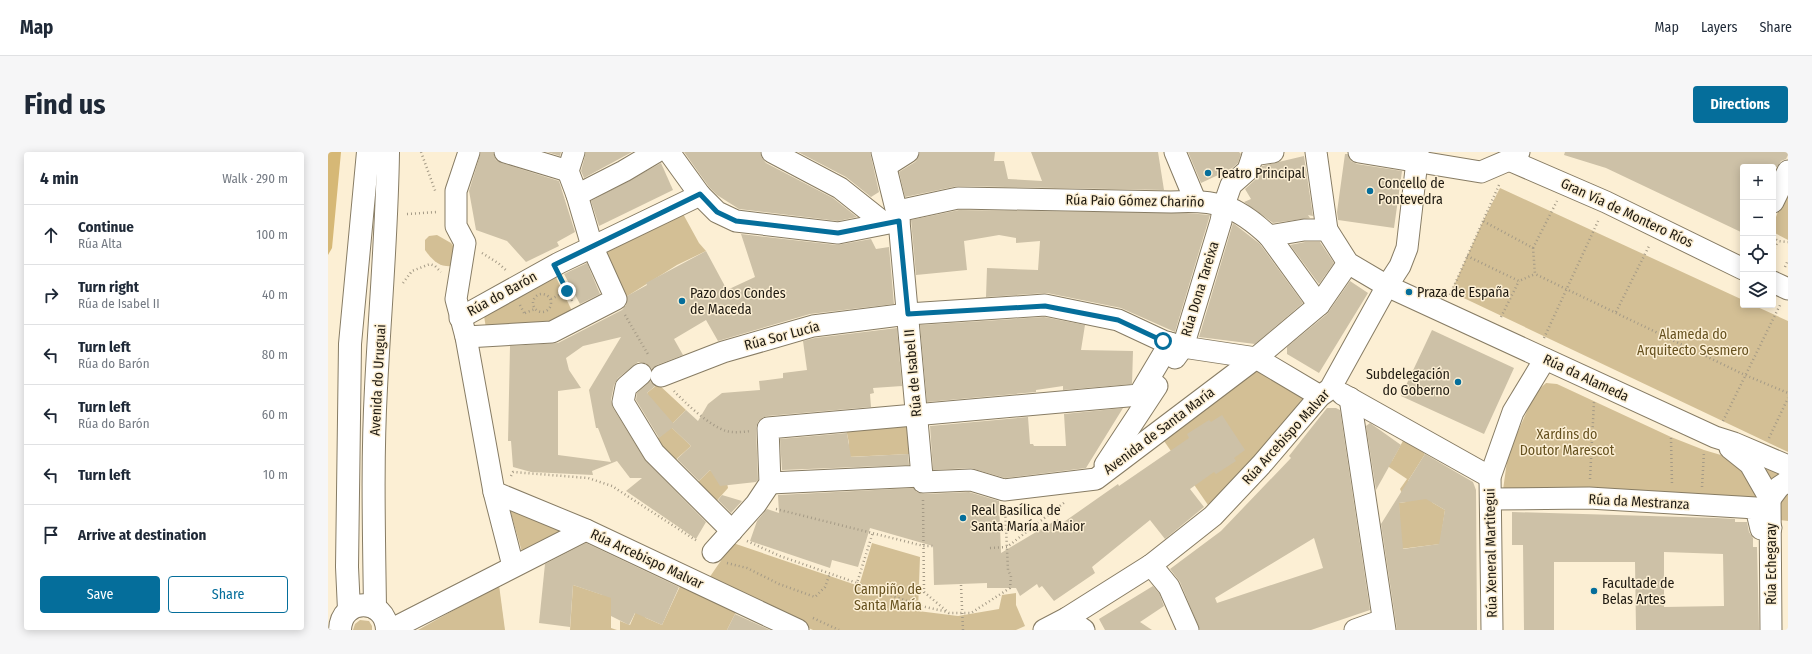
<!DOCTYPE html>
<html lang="en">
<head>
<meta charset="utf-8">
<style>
	:root { --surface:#fff; --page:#f6f6f7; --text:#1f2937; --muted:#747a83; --line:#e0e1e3; --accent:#056e9b }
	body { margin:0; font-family:"Fira Sans Condensed",sans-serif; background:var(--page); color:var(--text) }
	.controls { position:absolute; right:12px; top:12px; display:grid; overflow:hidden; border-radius:4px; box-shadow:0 2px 10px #0003 }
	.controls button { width:36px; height:36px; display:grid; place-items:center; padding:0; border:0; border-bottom:1px solid var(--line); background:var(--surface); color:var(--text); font:20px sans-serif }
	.stop { position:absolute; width:12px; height:12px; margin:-9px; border:3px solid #056e9b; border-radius:50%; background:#fff }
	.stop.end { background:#056e9b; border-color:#fff; box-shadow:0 1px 4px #0008 }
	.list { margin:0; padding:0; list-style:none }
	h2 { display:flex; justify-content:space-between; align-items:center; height:52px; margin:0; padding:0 16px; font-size:17px }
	h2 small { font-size:13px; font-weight:400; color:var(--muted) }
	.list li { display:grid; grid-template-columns:26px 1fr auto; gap:12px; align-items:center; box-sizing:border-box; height:60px; padding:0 16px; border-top:1px solid var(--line) }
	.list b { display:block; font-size:15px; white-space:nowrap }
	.list p { margin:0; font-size:13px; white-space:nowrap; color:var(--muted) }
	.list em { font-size:13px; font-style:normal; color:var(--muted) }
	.actions { display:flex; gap:8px; padding:12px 16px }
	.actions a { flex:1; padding:9px 0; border:1px solid var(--accent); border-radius:4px; text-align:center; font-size:14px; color:var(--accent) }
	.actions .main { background:var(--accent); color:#fff }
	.icon { flex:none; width:22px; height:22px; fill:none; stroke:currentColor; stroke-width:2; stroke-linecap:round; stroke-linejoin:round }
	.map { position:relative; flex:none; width:1460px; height:478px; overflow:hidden; border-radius:4px }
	header { display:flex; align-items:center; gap:24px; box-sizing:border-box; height:56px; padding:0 20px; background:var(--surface); border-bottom:1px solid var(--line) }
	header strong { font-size:19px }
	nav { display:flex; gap:22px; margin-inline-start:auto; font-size:14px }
	.intro { display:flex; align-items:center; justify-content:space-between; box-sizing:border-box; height:96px; padding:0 24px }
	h1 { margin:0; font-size:28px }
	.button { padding:10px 18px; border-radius:4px; background:var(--accent); color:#fff; font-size:14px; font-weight:700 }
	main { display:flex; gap:24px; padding:0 24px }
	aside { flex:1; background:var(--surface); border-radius:4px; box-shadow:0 2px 10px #0003 }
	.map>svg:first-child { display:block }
	.green { fill:#d3bf95 }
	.water { fill:#d6b876 }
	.building { fill:#cdc1a7; fill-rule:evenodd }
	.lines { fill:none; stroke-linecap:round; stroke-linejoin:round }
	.minor-casing { stroke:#877c64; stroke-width:23 }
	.highway-casing { stroke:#877c64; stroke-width:24 }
	.path { stroke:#a49a86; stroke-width:2.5; stroke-dasharray:1 3; stroke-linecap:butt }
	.minor { stroke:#fff; stroke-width:21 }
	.highway { stroke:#fff; stroke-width:22 }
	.route { stroke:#056e9b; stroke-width:5 }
	.poi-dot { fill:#056e9b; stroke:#fcefd4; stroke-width:1.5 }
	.labels { text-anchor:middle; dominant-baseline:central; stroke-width:3; stroke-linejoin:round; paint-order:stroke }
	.poi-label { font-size:14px; fill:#1f1a11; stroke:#fcefd4; text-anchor:start }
	.street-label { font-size:14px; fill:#1f1a11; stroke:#fcefd4 }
	.park-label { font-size:14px; fill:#66511f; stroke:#fcefd4 }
</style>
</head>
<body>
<header>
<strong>Map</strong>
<nav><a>Map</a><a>Layers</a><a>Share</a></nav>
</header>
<div class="intro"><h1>Find us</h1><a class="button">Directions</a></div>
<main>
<aside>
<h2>4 min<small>Walk · 290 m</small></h2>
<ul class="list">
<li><svg class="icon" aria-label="ahead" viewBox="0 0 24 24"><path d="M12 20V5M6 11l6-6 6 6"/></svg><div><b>Continue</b><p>Rúa Alta</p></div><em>100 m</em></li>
<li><svg class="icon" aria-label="right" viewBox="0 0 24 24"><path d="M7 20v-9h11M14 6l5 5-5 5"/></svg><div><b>Turn right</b><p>Rúa de Isabel II</p></div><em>40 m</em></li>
<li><svg class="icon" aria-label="left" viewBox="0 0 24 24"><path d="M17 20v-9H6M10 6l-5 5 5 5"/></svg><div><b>Turn left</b><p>Rúa do Barón</p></div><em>80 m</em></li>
<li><svg class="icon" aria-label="left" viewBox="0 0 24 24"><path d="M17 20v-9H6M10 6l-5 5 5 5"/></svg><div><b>Turn left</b><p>Rúa do Barón</p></div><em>60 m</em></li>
<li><svg class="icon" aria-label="left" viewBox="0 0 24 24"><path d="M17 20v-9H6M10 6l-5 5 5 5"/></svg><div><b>Turn left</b></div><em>10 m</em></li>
<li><svg class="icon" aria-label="arrive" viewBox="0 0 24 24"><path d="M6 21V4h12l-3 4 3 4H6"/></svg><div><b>Arrive at destination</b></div></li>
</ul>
<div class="actions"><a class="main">Save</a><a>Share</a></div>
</aside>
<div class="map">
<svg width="1460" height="478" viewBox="0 0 1460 478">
	<rect width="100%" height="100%" fill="#fcefd4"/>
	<!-- green -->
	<g class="green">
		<polygon points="1460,33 1460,88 1445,80 1445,73"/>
		<polygon points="1172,36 1415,148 1415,153 1425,153 1460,169 1460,300 1123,140 1155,69"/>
		<polygon points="354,60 371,91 378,99 349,113 293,148 270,100"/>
		<path d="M109 83 123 91 128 98 126 114C112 116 105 109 97 98V88L101 84Z"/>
		<polygon points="227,123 244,159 215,175 158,176 156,164"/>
		<polygon points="932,216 978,243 917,319 880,353 834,286"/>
		<polygon points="1218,231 1229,232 1343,285 1376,298 1403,306 1417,319 1431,347 1175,338 1180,302 1207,241"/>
		<polygon points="330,232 358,258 342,274 363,294 344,311 327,288 334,283 319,241"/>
		<polygon points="580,270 582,302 519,305 521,291 518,277"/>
		<polygon points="1076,287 1097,302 1080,329 1105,351 1117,358 1112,392 1072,397 1071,351 1078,350 1072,337 1079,327 1052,309 1064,309"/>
		<polygon points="1438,308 1460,317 1441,333 1433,318"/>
		<polygon points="382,318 399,331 400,336 385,353 365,335"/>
		<polygon points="1460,338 1460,369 1452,368 1452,349"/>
		<polygon points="181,354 237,379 194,400"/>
		<polygon points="405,391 531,434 544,391 592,405 590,459 630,464 671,457 674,443 688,441 688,453 697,474 688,478 485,478 379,429"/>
		<polygon points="353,432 408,460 399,478 292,478 292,469 302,473 309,457 318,466 334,473"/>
		<polygon points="171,433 177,478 90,478"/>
		<polygon points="245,433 275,443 279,441 291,445 283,462 283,476 289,478 242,478"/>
		<polygon points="32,468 41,469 44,474 44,478 25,478 27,472"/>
	</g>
	<!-- water -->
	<polygon class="water" points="0,0 13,0 4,96 0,103"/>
	<!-- building -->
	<g class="building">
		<polygon points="153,0 165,0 168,8 174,11 231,29 247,80 229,90 231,94 198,110 179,89 148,78 141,39"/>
		<polygon points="219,0 233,0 232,4"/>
		<polygon points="258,0 304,0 256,26 253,19"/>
		<polygon points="356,0 432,0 434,6 438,11 505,46 529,65 510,69 411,57 389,43 381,35"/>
		<polygon points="470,0 542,0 551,40 543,45 518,25"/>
		<polygon points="592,0 667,0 666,9 676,9 680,27 714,29 703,0 830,0 836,38 630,34 577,45 571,20 587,10 590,6"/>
		<polygon points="860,0 911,0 913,2 910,11 903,17 873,31"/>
		<polygon points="1237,0 1460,0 1460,3 1458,7 1453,9 1449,15 1415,15 1415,81 1278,16 1236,3"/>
		<polygon points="1017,2 1020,2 1023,9 1029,12 1074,19 1066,76 1010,68 1009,60"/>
		<polygon points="976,4 985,64 980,63 982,66 945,71 916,50 923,47 917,37 928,27 934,14"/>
		<polygon points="333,11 345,38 271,74 263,49"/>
		<polygon points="631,58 859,61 882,63 847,180 793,156 719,141 658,145 659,116 710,118 712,89 688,91 688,86 671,83 636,89 639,118 588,123 583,68"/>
		<polygon points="905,71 932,92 975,151 927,192 871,185"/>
		<path d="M413 82 509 93 543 87 548 97 561 95 566 152 482 162 390 189 378 168 346 187 355 203 329 213 323 217 317 211 310 210 290 226 286 233 283 248 285 256 318 309 378 370 368 387 298 339 314 326H302L289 309 264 319 265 323 203 320 185 315 183 289H180L182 194 230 191 294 158 298 153 299 144 319 133 318 131 378 99 399 138 427 125ZM293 185 261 238 268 276H270L283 310 230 303V239L253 236 241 218 238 206 255 194Z"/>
		<polygon points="977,90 992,90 1006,111 991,132 962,93"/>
		<polygon points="259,111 272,142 252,152 236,122"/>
		<polygon points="1022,129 1040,141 991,221 959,202 959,195 999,162"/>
		<polygon points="716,165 757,173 753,198 805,199 804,232 735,238 735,234 708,238 708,240 599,250 592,173"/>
		<polygon points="569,176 574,234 545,236 546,241 542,242 543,255 439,264 434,266 430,270 428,276 430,328 428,330 392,334 382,318 371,329 349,307 363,294 344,276 331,286 308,248 309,241 322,229 327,234 319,241 345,271 358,258 370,269 380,252 394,241 432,238 431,229 455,226 455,221 479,218 475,189 487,186"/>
		<polygon points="1104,178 1186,216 1156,282 1073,244"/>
		<polygon points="795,256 758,316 677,326 643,316 605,318 602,274 700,265 702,292 705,292 706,294 738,294 736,262"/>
		<path d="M999 256H1008L1012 258 1042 458 983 478H872L852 430 842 417 893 379 963 306 961 304ZM986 386 995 416 889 451 887 446Z"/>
		<polygon points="894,263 917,298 906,306 908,309 888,322 886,320 862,337 876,355 837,387 822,368 764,415 767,421 726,449 714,434 711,436 709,432 692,444 688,436 659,436 659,431 606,433 605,394 542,376 530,415 504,408 502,416 422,389 429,369 439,357 451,361 450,343 585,336 589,340 596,342 641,340 671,349 673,401 730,367 733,372 790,332 791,334 861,286 859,282 881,268 883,270"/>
		<polygon points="1042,271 1073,293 1048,338 1038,274"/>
		<polygon points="519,281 523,305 580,302 581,313 454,318 452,287"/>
		<path d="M1097 302 1145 330 1148 338 1149 478H1069L1053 372ZM1098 347 1117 358 1111 392 1075 397 1071 351Z"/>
		<polygon points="394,343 414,349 403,361 390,348"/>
		<path d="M1184 360 1389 366 1407 367V370H1419L1421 380 1425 386V395H1429L1431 478H1308L1307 410H1226V478H1196L1195 393H1184ZM1336 400 1395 402 1396 454 1336 455Z"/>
		<polygon points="258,391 351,435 334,473 307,461 301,473 283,464 283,446 245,433 242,475 211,471 217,412"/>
		<polygon points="825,434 831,441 836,454 812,470 824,478 777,478 771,467"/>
		<polygon points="407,462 442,478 399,478"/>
	</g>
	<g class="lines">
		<!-- minor casing -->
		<g class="minor-casing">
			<g id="minor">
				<polyline points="141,0 128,39 128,74 137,91 128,147 138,185 166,340 258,378 470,478"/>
				<polyline points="177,0 240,19 246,0"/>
				<polyline points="341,0 372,43"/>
				<polyline points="444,0 512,36 556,71"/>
				<polyline points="847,0 867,48"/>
				<polyline points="988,0 999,78"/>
				<polyline points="1031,0 1153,20 1181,8 1191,0"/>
				<polyline points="925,3 945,0"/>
				<polyline points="1181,8 1278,50 1415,117"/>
				<polyline points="558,14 580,0"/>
				<polyline points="249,43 296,19 328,0"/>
				<polyline points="1445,50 1460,19"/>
				<path d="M570 59 630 46 843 50C888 47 908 53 941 84L976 78H999L1020 111 1059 134 1387 285 1406 291 1460 314"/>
				<polyline points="941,84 991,153"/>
				<polyline points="1445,130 1460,137"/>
				<polyline points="132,166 231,111 372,43 389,60 408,69 510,81 571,69"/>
				<polyline points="138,185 224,180 288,147 264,94 249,43 240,19"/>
				<polyline points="847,206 855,195 893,69 896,53 903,33 920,18 925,3"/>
				<polyline points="313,222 298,235 295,250 326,301 404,379"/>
				<polyline points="333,224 395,200 485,174 580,162 717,153 790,168 835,189 855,195 928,206 992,244"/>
				<polyline points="1014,242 1162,325"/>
				<polyline points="1022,246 1057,478"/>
				<polyline points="1402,296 1422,312 1442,347 1443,478"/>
				<polyline points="777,313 829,234"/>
				<polyline points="595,330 643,328 676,338 768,327 928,206 991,153 1020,111"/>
				<polyline points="442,331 594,324 571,69 554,0"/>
				<polyline points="166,340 185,414"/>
				<polyline points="1163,347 1261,346 1428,356 1433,377 1443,376"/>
				<polyline points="1442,347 1451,335 1460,329"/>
				<polyline points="385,400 428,352 442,331 440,276 811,243 842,191"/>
				<polyline points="823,413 841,435 860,478"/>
				<polyline points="739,466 756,478"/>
				<polyline points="62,478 258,378"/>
				<polyline points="716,478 739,466 823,413 885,364 933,313 992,244 1002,237 1059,134 1072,114 1079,96 1090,0"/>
				<polyline points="1027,478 1055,468"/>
				<polyline points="1164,478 1162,325 1185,260 1217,207"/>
			</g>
		</g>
		<!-- highway casing -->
		<g class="highway-casing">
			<g id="highway">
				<path d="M47 456C46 383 44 309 48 236 52 157 59 79 60 0"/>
				<polyline points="21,458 19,415 22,192 40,0"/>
				<path d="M12 478C13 445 58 445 59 478"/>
			</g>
		</g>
		<!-- path -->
		<g class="path">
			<polyline points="93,0 108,41"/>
			<polyline points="1171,33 1155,69 1205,96 1207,122 1417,223 1460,241"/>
			<polyline points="79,62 109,60"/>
			<polyline points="1445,85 1450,89 1460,90"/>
			<polyline points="1205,96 1229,49"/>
			<polyline points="1445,100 1450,89"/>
			<polyline points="154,101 170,111 179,119"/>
			<polyline points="1139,104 1191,129 1207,122"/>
			<polyline points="1457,115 1460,108"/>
			<polyline points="235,130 244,149"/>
			<polyline points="75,131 84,119 102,112 107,114 113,120"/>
			<circle cx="214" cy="151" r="9"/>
			<polyline points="1122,143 1155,69"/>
			<polyline points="223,147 239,139"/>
			<polyline points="192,153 197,163"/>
			<polyline points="1288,160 1322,92"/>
			<polyline points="197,161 207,157"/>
			<polyline points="297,163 321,204"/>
			<polyline points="1173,165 1191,129"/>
			<polyline points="1216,186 1271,67"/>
			<path d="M346 239C357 251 382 274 398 279 406 281 415 280 423 279"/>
			<polyline points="1395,269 1452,153"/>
			<polyline points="1343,286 1344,333"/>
			<polyline points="1441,286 1460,246"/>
			<polyline points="183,324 185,320 260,326 284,334 369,389"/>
			<polyline points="1262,327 1266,250"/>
			<polyline points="1374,335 1376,300"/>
			<polyline points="595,348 596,440 621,461 643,461 682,436 683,424 680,418 677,356"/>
			<polyline points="448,357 596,394 605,394"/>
			<polyline points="419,389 452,404 529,431 545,380"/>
			<polyline points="662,396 679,395 737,350"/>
			<polyline points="399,411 419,416 451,432 487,445 497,435 502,421"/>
			<polyline points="529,431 593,454 620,460"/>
			<polyline points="633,433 635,478"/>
			<polyline points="485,466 511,478"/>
		</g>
		<!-- minor -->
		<use href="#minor" class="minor"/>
		<!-- highway -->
		<use href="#highway" class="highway"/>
	</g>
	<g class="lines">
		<!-- route -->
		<polyline class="route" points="239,139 226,113 372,42 389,60 408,69 510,81 571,69 580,162 717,154 790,168 835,189"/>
	</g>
	<!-- markers -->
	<g class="poi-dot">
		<circle cx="880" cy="21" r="4"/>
		<circle cx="1042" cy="39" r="4"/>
		<circle cx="1081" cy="140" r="4"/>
		<circle cx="354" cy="149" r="4"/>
		<circle cx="1130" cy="230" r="4"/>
		<circle cx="635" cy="366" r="4"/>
		<circle cx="1266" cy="439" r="4"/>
	</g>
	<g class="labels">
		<!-- poi labels -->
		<g class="poi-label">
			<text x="888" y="21">Teatro Principal</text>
			<text x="1050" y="31">Concello de<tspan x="1050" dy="16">Pontevedra</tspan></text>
			<text x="1089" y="140">Praza de España</text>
			<text x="362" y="141">Pazo dos Condes<tspan x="362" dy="16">de Maceda</tspan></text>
			<text x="1122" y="222" text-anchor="end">Subdelegación<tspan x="1122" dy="16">do Goberno</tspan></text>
			<text x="643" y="358">Real Basílica de<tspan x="643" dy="16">Santa María a Maior</tspan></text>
			<text x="1274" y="431">Facultade de<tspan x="1274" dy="16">Belas Artes</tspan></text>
		</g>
		<!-- street labels -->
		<g class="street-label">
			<text transform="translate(807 49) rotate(1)">Rúa Paio Gómez Chariño</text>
			<text transform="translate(1299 61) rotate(25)">Gran Vía de Montero Ríos</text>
			<text transform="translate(872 137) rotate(-73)">Rúa Dona Tareixa</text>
			<text transform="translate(174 142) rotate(-29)">Rúa do Barón</text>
			<text transform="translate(454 184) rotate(-15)">Rúa Sor Lucía</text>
			<text transform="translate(585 221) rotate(-95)">Rúa de Isabel II</text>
			<text transform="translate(1258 226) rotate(25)">Rúa da Alameda</text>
			<text transform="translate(50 228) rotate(-87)">Avenida do Uruguai</text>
			<text transform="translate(831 279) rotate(-37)">Avenida de Santa María</text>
			<text transform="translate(958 285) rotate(-48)">Rúa Arcebispo Malvar</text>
			<text transform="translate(1311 350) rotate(3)">Rúa da Mestranza</text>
			<text transform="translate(1163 401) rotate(-91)">Rúa Xeneral Martitegui</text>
			<text transform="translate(319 407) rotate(25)">Rúa Arcebispo Malvar</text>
			<text transform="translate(1443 412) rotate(-90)">Rúa Echegaray</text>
		</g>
		<!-- park labels -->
		<g class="park-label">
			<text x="1365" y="182">Alameda do<tspan x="1365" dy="16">Arquitecto Sesmero</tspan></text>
			<text x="1239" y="282">Xardíns do<tspan x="1239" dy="16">Doutor Marescot</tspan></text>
			<text x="560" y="437">Campiño de<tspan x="560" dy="16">Santa María</tspan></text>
		</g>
	</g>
</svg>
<div class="controls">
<button>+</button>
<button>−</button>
<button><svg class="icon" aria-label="locate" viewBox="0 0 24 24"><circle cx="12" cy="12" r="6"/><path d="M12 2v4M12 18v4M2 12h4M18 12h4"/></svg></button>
<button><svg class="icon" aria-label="layers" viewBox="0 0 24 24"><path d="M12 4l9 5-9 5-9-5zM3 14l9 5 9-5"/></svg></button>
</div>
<div class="stop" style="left:835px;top:189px"></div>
<div class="stop end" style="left:239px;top:139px"></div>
</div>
</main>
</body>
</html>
